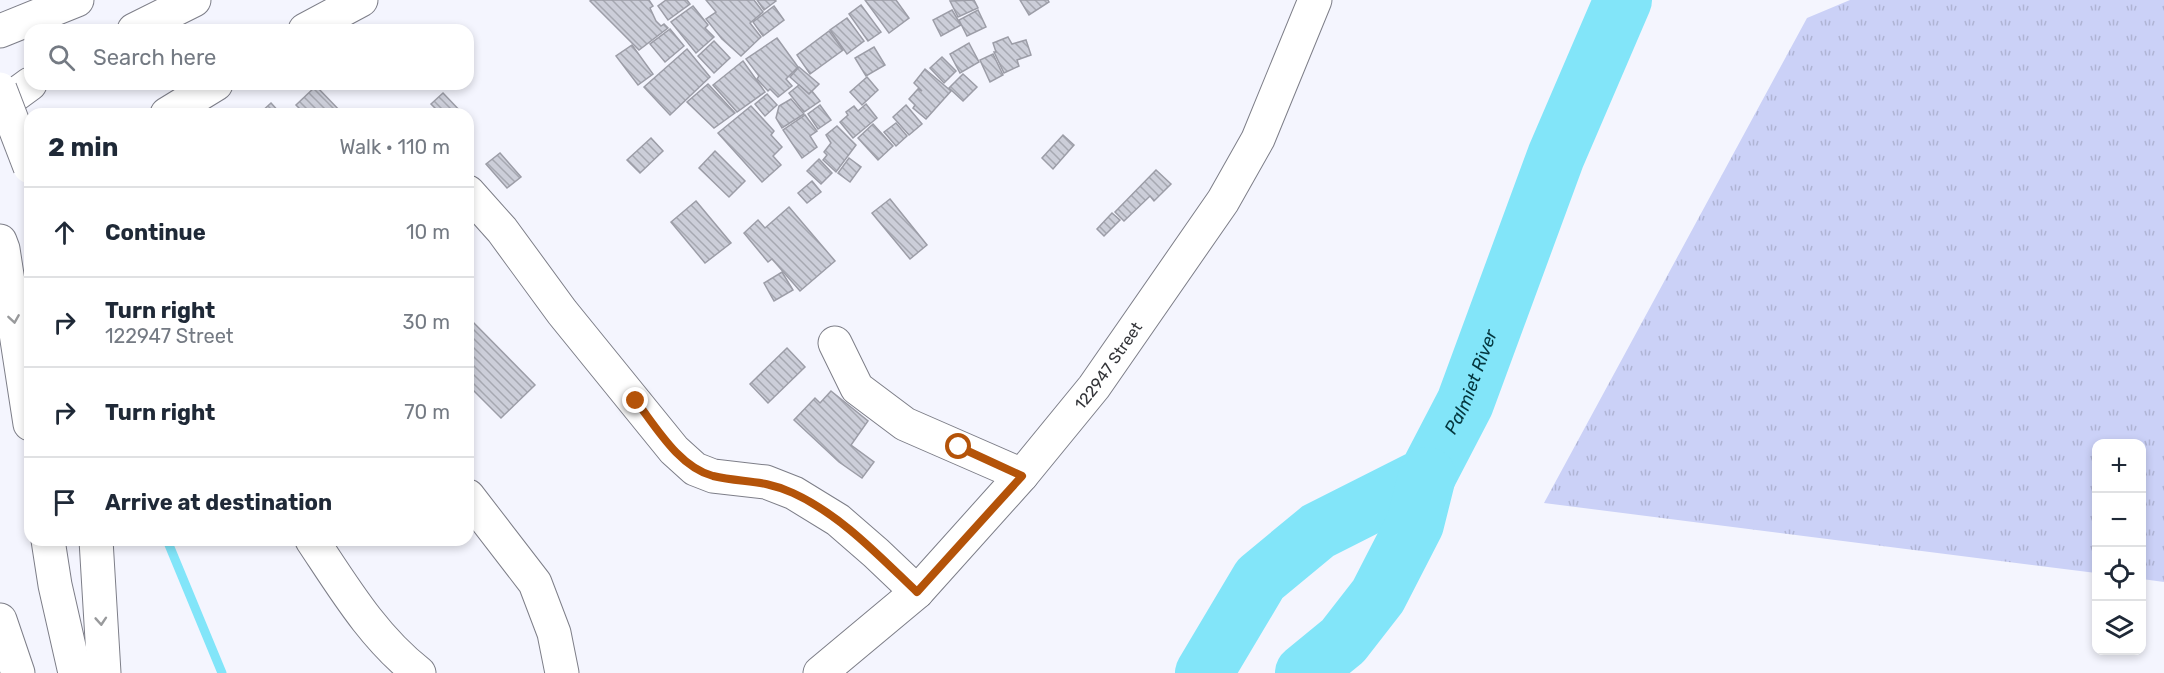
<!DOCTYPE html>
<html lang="en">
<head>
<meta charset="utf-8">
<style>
	:root { --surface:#fff; --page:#f6f6f7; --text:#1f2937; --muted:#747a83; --line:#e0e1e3 }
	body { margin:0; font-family:Rubik,sans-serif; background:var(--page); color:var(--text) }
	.controls { position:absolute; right:18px; bottom:18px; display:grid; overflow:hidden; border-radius:12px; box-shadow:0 3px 9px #0003 }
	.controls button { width:54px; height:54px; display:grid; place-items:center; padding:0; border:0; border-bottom:2px solid var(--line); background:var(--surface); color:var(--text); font:30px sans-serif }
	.stop { position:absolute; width:18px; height:18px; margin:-14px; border:4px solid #b45309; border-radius:50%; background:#fff }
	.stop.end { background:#b45309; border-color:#fff; box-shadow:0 2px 6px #0008 }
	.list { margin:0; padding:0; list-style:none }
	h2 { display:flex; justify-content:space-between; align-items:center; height:78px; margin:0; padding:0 24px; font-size:26px }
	h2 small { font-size:20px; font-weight:400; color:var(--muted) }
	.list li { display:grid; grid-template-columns:39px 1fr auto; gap:18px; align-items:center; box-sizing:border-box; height:90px; padding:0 24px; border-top:2px solid var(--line) }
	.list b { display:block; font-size:22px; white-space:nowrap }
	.list p { margin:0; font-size:20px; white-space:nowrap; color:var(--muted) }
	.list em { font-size:20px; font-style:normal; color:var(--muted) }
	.icon { flex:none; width:33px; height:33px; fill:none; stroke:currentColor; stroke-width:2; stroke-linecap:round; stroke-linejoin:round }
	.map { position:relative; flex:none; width:2164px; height:673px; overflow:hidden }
	.search { position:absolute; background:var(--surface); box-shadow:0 3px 9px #0003; left:24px; top:24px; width:450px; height:66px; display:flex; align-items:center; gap:15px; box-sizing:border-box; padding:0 21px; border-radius:18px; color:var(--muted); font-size:22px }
	.panel { position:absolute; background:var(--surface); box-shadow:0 3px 9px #0003; left:24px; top:108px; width:450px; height:438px; border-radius:18px }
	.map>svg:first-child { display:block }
	.grass { fill:url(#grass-tufts) }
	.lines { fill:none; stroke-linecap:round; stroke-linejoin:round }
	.stream { stroke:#82e5f9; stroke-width:9 }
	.river { stroke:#82e5f9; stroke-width:58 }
	.building { fill:url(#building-back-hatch); stroke:#9c9da7; stroke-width:1.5 }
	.minor-casing { stroke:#7d7e88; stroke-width:35 }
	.highway-casing { stroke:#7d7e88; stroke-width:35 }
	.minor { stroke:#fff; stroke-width:33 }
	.highway { stroke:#fff; stroke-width:33 }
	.highway-bridge-casing { stroke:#7d7e88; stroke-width:35; stroke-linecap:butt }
	.highway-bridge { stroke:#fff; stroke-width:33 }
	.oneway { stroke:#999a9c }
	.route { stroke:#b45309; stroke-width:8 }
	.labels { text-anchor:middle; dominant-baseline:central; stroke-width:4.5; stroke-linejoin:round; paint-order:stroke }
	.street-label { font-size:16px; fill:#333438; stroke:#fff }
	.water-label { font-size:18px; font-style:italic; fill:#04363e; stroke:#fff }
</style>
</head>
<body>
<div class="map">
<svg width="2164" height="673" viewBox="0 0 2164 673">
	<defs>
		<pattern id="grass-tufts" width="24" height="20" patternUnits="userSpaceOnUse" patternTransform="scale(1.5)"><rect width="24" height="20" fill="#cbd1f7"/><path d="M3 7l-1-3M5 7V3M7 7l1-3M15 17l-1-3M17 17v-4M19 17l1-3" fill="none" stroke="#afb4d4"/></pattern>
		<pattern id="building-back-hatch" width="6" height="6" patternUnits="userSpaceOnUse" patternTransform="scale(1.5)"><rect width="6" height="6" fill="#ccced9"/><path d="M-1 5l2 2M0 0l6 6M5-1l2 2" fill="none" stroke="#a6a8b1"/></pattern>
	</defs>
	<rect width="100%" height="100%" fill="#f4f5fe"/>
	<!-- grass -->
	<polygon class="grass" points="1850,0 2164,0 2164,582 2142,579 2142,444 2096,444 2096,573 1544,503 1807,18"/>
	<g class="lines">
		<!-- stream -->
		<polyline class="stream" points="167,540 222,673"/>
		<!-- river -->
		<g class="river">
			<path id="s1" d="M1204 673 1260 579 1318 531 1427 476 1465 403 1556 156 1623 0"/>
			<polyline points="1304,673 1343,641 1378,596 1415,524 1427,476"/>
		</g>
	</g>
	<!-- building -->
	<g class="building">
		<polygon points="592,0 649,0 653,6 650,8 656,21 661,26 664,24 668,28 639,50 590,1"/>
		<polygon points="666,0 687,0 690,4 668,20 658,6"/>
		<polygon points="706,0 754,0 763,12 750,23 761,37 741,56 722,39 706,19 716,12"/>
		<polygon points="757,0 775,0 776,1 764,10"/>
		<polygon points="865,0 896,0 909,18 889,33"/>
		<polygon points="974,0 978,8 958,17 950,1"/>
		<polygon points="1020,0 1048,0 1049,2 1029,15"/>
		<polygon points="861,5 881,32 868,41 849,14"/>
		<polygon points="693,6 708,25 705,28 714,37 696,53 671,22"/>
		<polygon points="774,6 784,20 763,36 753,22"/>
		<polygon points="952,10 961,25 941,36 933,20"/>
		<polygon points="978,10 986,27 967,36 959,20"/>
		<polygon points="847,18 864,41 847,54 830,30"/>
		<polygon points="670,29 684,46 665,62 650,44"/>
		<polygon points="829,31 843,50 810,74 797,55"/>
		<polygon points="1008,37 1012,44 1026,40 1031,55 1017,60 1019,66 1004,73 994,52 996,52 993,43"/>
		<polygon points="777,38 798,67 786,79 792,86 778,97 770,89 768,91 757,79 759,76 746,59"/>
		<polygon points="714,41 730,58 714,73 698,56"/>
		<polygon points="969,43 979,62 960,73 950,54"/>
		<polygon points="632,45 653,74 638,85 616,56"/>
		<polygon points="874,47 885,65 866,76 855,58"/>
		<polygon points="687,49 710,77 670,115 644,87"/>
		<polygon points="993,54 1003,75 990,82 980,60"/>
		<polygon points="942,57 956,71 944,83 930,68"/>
		<polygon points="743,61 765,92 737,112 713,85"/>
		<polygon points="799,67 819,84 809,94 790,77"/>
		<polygon points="925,69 951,91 926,119 913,108 915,105 909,99 918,89 922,91 914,83"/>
		<polygon points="963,74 977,87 963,101 949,88"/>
		<polygon points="867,77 878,90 862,105 850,92"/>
		<polygon points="708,84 735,113 714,128 687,102"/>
		<polygon points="799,85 809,94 812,91 820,101 804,112 789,93"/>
		<polygon points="316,86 343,114 305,114 296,105"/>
		<polygon points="443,93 463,114 441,114 431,104"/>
		<polygon points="767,94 777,105 765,116 755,104"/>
		<polygon points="791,99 804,114 782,128 776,118 779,106"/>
		<polygon points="271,103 281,114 259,114"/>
		<polygon points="866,104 877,118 853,138 840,122 848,115 846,112 854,106 858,111"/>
		<polygon points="820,105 831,120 818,129 808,114"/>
		<polygon points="906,105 922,124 909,135 893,117"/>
		<polygon points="751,106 774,131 771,135 782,147 773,156 781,165 762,182 718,133"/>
		<polygon points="805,115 817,131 810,136 817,147 802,158 783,130"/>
		<polygon points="896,123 907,136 896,146 884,132"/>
		<polygon points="873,124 893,146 878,160 858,138"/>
		<polygon points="837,126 856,145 836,172 823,160 827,155 824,152 831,143 826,135"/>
		<polygon points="1063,135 1074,145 1053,169 1042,158"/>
		<polygon points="651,138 663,151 640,173 627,160"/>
		<polygon points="715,151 745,181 729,197 699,168"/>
		<polygon points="500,153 521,177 507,188 486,164"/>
		<polygon points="849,158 861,167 850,182 838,173"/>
		<polygon points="819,159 832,173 821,184 807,171"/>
		<polygon points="1156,170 1171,184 1154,201 1150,196 1124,221 1115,212"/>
		<polygon points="812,181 821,192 807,203 798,193"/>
		<polygon points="890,199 927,245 910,259 872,213"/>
		<polygon points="696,201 731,243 705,263 671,222"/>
		<polygon points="789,207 835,261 800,291 772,259 768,262 744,233 758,220 765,228"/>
		<polygon points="1112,213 1120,220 1104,236 1097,229"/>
		<polygon points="782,272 793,290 774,301 764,283"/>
		<polygon points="468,317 535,385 501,418 468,385"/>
		<polygon points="787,348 805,367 768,403 750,384"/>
		<polygon points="831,391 868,421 851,445 874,462 862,478 839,462 794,420 815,398 820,403"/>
	</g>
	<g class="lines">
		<!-- minor casing -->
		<g class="minor-casing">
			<g id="minor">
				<polyline points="305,30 361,0"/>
				<polyline points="167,114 216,84"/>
				<polyline points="468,192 502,230 562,312 674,450 695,469 713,476 766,482 794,493 838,520 876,553 917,592"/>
				<polyline points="835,343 857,388 905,424 1022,475"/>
				<polyline points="468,496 535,583 554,633 562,673"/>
				<path d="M312 540C344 588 373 637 419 673"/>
				<path id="s2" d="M820 673 917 592 1022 475 1094 387 1223 201 1258 139 1315 0"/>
			</g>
		</g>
		<!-- highway casing -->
		<g class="highway-casing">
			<g id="highway">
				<polyline points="134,30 194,0"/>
				<polyline points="0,31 77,0"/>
				<polyline points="0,106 30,84"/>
				<polyline points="0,241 3,249 30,424"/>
				<polyline points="48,540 55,585 75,673"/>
				<polyline points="96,540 104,673"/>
				<polyline points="0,620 18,673"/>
			</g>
		</g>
		<!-- minor -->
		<use href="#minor" class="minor"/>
		<!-- highway -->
		<use href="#highway" class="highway"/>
		<!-- highway-bridge casing -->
		<g class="highway-bridge-casing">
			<polyline id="highway-bridge" points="0,89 30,167"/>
		</g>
		<!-- highway-bridge -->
		<use href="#highway-bridge" class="highway-bridge"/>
	</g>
	<!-- one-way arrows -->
	<defs><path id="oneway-chevron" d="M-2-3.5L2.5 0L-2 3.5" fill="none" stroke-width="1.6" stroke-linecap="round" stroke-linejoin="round" transform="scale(1.5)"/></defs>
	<g class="oneway">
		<use href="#oneway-chevron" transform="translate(14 319) rotate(81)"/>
		<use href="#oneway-chevron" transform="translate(101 621) rotate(86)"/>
	</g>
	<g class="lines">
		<!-- route -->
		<path class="route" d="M636 401C656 427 679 467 713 476 743 483 763 479 793 493 841 515 879 556 917 592L1022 476 959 447"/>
	</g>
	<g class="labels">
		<!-- street labels -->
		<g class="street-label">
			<text stroke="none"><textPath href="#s2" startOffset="423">122947 Street</textPath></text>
		</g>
		<!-- water labels -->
		<g class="water-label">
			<text stroke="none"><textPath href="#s1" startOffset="411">Palmiet River</textPath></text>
		</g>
	</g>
</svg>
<div class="controls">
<button>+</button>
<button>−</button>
<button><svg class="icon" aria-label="locate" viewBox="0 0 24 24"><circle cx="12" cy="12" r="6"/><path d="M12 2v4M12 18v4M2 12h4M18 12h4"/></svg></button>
<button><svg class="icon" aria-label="layers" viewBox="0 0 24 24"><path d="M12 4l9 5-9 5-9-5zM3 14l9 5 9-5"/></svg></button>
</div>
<div class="stop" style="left:959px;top:447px"></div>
<div class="stop end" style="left:636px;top:401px"></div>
<div class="search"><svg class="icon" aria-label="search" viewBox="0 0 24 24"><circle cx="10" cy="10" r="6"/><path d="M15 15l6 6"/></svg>Search here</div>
<section class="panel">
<h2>2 min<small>Walk · 110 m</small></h2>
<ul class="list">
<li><svg class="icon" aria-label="ahead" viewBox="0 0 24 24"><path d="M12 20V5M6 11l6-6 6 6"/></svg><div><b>Continue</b></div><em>10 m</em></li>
<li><svg class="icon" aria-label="right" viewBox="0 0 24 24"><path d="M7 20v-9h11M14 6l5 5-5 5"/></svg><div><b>Turn right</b><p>122947 Street</p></div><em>30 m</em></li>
<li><svg class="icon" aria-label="right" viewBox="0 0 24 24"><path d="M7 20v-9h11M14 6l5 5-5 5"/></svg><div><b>Turn right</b></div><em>70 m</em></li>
<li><svg class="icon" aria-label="arrive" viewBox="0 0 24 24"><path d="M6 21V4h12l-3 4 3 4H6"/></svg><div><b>Arrive at destination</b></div></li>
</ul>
</section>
</div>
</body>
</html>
